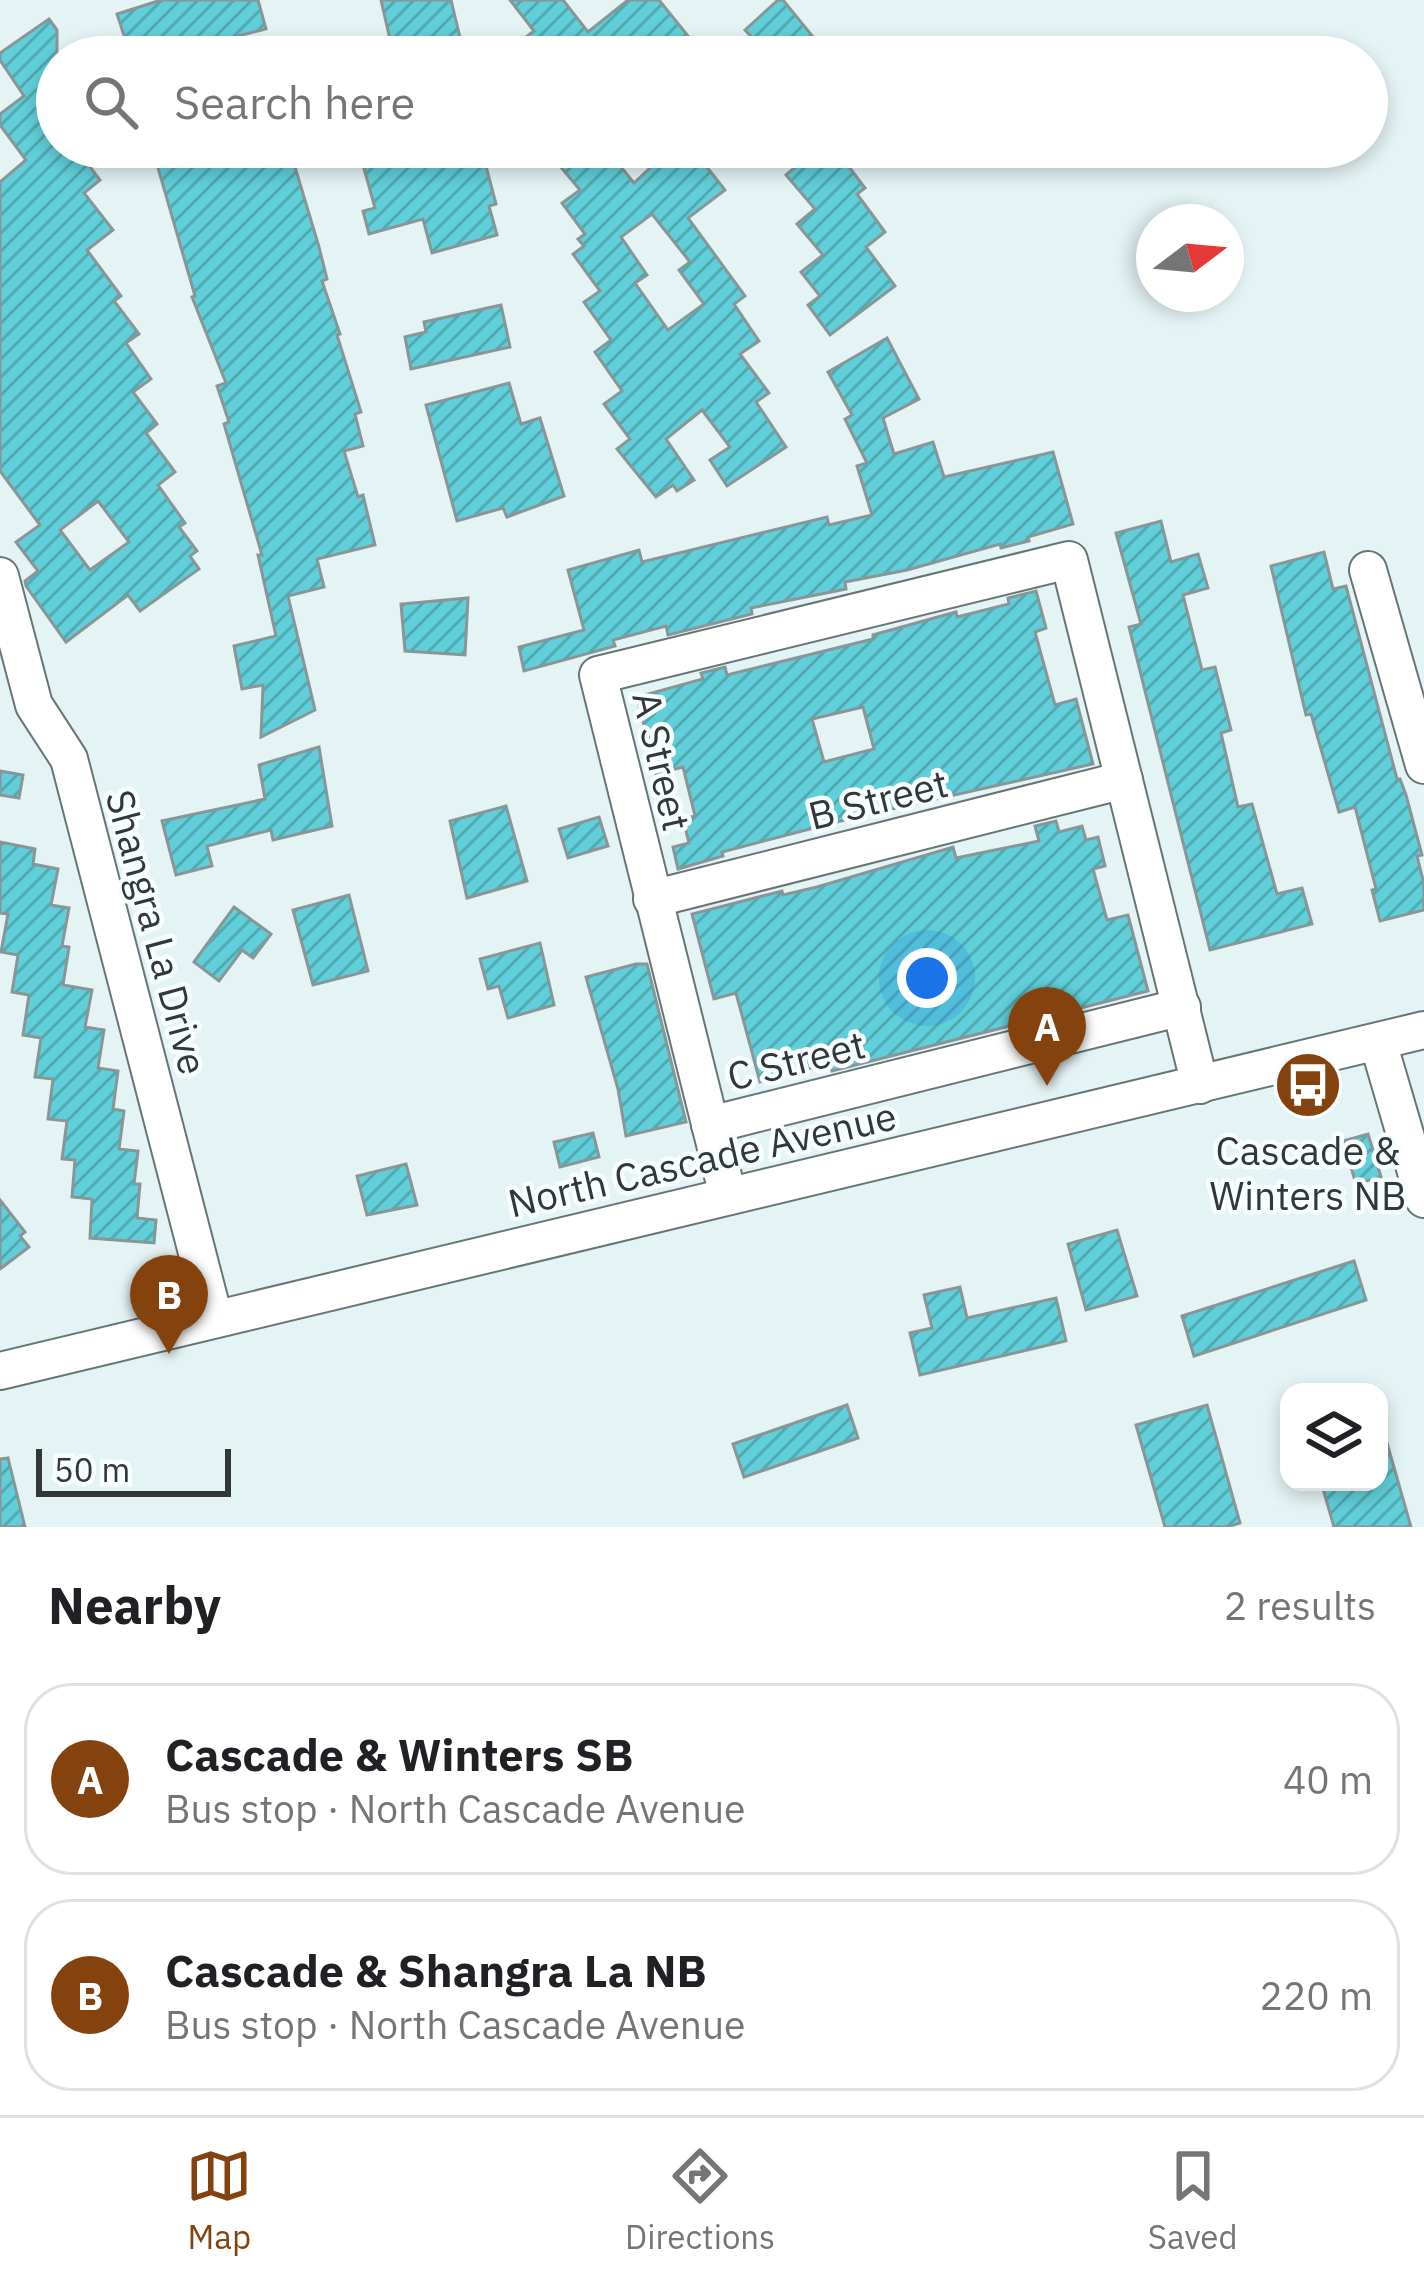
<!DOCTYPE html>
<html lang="en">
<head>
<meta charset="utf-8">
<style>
	:root { --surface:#fff; --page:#f2f2f2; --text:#202124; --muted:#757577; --line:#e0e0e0; --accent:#84430e }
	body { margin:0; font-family:"IBM Plex Sans",sans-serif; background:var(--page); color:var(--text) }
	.controls { position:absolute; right:36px; bottom:36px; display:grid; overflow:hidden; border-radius:24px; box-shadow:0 6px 18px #0003 }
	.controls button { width:108px; height:108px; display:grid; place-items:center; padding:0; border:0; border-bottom:3px solid var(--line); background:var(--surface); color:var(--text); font:60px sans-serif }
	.compass { position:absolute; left:1136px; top:204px; width:108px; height:108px; border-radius:50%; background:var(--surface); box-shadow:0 6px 18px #0003; rotate:74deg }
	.scale { position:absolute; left:36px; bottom:30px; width:195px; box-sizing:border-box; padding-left:12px; border:6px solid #323738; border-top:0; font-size:33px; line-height:42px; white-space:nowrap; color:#323738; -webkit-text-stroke:9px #f8feff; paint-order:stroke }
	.you { position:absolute; left:927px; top:978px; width:42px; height:42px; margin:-30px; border:9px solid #fff; border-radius:50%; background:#1a73e8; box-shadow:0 0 0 18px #1a73e833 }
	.badge { display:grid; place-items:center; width:78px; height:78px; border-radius:50%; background:var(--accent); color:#fff; font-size:39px; font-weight:700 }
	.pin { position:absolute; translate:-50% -99px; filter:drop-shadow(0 3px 6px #0008) }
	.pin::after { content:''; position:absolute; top:63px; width:42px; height:36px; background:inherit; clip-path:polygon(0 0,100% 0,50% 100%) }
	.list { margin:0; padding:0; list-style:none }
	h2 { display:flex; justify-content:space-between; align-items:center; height:156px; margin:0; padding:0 48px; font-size:51px }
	h2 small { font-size:39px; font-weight:400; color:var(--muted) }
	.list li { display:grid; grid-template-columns:78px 1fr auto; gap:36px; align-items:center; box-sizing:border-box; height:192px; margin:0 24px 24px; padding:0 24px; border:3px solid var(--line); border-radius:48px }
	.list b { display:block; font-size:45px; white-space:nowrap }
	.list p { margin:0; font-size:39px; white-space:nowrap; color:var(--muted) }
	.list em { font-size:39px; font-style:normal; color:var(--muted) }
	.icon { flex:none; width:66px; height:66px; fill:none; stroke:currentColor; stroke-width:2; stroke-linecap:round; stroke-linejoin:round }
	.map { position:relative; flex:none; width:1424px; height:1527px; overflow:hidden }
	.search { position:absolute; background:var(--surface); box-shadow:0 6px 18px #0003; left:36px; right:36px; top:36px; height:132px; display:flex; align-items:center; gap:30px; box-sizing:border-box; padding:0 42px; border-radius:66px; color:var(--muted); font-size:45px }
	.sheet { height:588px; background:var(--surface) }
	nav { display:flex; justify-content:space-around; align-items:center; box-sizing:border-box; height:168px; border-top:3px solid var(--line); background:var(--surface); font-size:33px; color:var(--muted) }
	nav a { display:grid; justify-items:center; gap:6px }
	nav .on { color:var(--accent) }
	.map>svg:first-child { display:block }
	.building { fill:url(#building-hatch); stroke:#899697; stroke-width:3; fill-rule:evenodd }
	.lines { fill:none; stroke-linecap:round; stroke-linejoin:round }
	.minor-casing { stroke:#687576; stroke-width:40 }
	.minor { stroke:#fff; stroke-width:36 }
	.labels { text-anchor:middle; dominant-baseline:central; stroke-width:9; stroke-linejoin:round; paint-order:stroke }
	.street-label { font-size:39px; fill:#323738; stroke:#f8feff }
	.poi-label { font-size:39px; fill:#323738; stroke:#f8feff }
</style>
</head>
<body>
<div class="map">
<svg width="1424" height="1527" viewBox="0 0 1424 1527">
	<defs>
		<pattern id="building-hatch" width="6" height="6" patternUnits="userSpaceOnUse" patternTransform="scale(3)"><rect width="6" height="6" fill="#61cfd9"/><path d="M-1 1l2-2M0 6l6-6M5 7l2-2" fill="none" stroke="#51a9b1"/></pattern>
	</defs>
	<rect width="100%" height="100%" fill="#e4f3f4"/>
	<!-- building -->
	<g class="building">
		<polygon points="161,0 258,0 266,29 154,57 131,57 117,14"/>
		<polygon points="381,0 451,0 462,46 418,57 394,57"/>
		<polygon points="510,0 563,0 588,32 628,0 659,0 688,36 661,57 542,57 526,37 534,31"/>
		<polygon points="778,0 783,0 822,48 811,57 771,57 745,30"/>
		<path d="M49 19 57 30V147H75L100 180 84 193 113 230 87 250 121 296 114 301 139 334 126 343 151 379 133 392 157 424 146 433 175 472 158 485 185 523 179 527 197 551 190 556 199 569 140 611 128 595 66 642 26 586 25 581 38 571 16 542 40 525 0 471V182L26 160 0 125V114L24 96 0 60V53ZM98 501 129 542 90 570 60 530Z"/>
		<polygon points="152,147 289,147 319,247 327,279 322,281 340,334 337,335 361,412 355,414 363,446 344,451 358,497 363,495 375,545 317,559 324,587 288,596 315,710 261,737 263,685 242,689 234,646 276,636 258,555 262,555 224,424 229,422 217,386 226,383 192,297 195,296"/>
		<polygon points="385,147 481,147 496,204 489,206 497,235 432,253 423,219 369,234 363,211 375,208 360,154"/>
		<path d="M544 147H605L634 183 672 147H691L725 190 688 218 745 296 734 304 759 341 740 354 769 393 756 402 786 447 727 486 710 460 730 447 702 410 666 439 694 480 677 491 673 485 656 497 617 449 630 439 604 404 622 391 595 352 611 340 584 302 600 291 573 254 584 246 578 239 585 234 562 203 580 190ZM652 214 690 262 679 270 704 304 668 330 635 283 647 275 621 237Z"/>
		<polygon points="819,147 834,147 865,188 857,194 885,232 866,247 895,286 830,335 808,305 820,296 801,272 823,255 797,224 815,209 786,175"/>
		<polygon points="501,305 510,347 411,369 405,337 426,332 424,322"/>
		<polygon points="887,338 919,399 883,418 894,454 933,442 944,477 1053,452 1073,524 1028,537 1029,541 1001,548 1000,544 907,570 845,582 846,589 751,608 752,614 668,635 666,626 613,640 615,646 524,671 519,647 584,630 568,570 639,550 642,562 827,517 829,525 872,515 857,466 867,463 845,419 852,415 828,372"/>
		<polygon points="509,383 521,424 540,418 564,496 507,517 503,508 457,521 426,405"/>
		<polygon points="1161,521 1171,562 1198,554 1208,588 1183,595 1202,670 1215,667 1231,730 1221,733 1238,807 1252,804 1277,894 1302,888 1312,924 1210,950 1129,627 1141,624 1116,533"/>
		<polygon points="1324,552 1333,589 1346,586 1397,779 1400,779 1406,795 1422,855 1417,856 1424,884 1424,910 1380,921 1372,890 1376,889 1355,807 1339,812 1311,714 1306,715 1271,566"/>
		<path d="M1036 591 1046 628 1035 632 1055 705 1076 699 1093 764 856 817 722 852 723 856 678 869 673 847 689 843 683 819 695 816 683 767 656 774 637 697 703 679 701 673 725 667 727 675 873 639V635L956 612 957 617 1009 604 1008 598ZM863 707 874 749 824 762 812 719Z"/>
		<polygon points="468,598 465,655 405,651 401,604"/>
		<polygon points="319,747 332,826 273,840 271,830 207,846 212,866 176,875 162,821 265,799 259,765"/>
		<polygon points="0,771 23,775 19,798 0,795"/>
		<polygon points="506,806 527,881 467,898 450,821"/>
		<polygon points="599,817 608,846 568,858 559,829"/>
		<polygon points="1056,821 1059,832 1082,826 1086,840 1098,837 1105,866 1093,869 1107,920 1128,915 1148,991 832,1071 829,1063 760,1082 736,993 714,999 692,914 782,891 783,895 817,887 953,847 956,858 1039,841 1035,826"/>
		<polygon points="0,842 35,849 33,864 58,869 51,905 69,908 62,946 69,947 63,985 92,990 85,1027 104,1030 98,1068 118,1071 113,1109 124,1111 119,1149 138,1151 134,1184 140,1184 137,1218 156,1220 154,1243 90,1238 92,1199 72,1197 75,1160 62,1159 67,1121 48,1119 53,1079 35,1077 41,1038 23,1035 29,995 12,992 18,955 1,952 8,914 0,913"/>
		<polygon points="349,895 368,971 313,985 293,910"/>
		<polygon points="234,907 271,934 253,958 242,950 219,981 194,962"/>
		<polygon points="540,943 554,1005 508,1018 499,986 488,989 480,959"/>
		<polygon points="636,964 647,964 686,1122 626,1136 618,1089 586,977"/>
		<polygon points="593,1133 599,1157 560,1167 554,1142"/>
		<polygon points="1368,1134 1381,1177 1356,1184 1343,1141"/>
		<polygon points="406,1164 417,1205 367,1215 357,1176"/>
		<polygon points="0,1200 25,1232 20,1236 29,1247 0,1269"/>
		<polygon points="1117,1230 1137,1296 1086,1310 1068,1244"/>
		<polygon points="1354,1261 1366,1300 1194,1356 1182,1316"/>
		<polygon points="960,1287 967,1318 1056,1298 1066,1341 920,1375 910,1333 932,1328 924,1295"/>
		<polygon points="847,1405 858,1438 744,1477 733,1444"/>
		<polygon points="1207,1405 1240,1523 1227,1527 1165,1527 1136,1425"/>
		<polygon points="1385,1436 1411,1527 1334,1527 1321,1482 1379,1482 1379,1437"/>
		<polygon points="8,1458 25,1527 0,1527 0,1459"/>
	</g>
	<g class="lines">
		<!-- minor casing -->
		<g class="minor-casing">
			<g id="minor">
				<polyline points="1368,570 1424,765"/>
				<polyline points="0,576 34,705 69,759 214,1318"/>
				<polyline points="652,899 1124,780"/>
				<polyline points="1378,1042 1424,1199"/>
				<polyline points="710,1125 1182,1007"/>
				<polyline points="728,1196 598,675 1069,560 1200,1085"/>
				<polyline points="0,1371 1424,1030"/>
			</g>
		</g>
		<!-- minor -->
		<use href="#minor" class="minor"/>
	</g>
	<!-- icons -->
	<defs>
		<g id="bus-disc" transform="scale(3.45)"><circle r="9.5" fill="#84430e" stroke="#f8feff"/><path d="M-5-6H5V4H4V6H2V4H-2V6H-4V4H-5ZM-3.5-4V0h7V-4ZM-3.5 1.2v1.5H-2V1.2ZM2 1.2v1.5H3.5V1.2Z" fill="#fff"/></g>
	</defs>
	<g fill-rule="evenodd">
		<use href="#bus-disc" x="1308" y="1085"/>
	</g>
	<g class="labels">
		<!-- street labels -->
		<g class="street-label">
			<text transform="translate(662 761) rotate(77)">A Street</text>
			<text transform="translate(878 799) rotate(-14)">B Street</text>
			<text transform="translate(157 932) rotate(75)">Shangra La Drive</text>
			<text transform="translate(796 1060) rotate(-14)">C Street</text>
			<text transform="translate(702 1159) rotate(-13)">North Cascade Avenue</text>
		</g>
		<!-- poi labels -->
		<g class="poi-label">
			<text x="1308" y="1150">Cascade &amp;<tspan x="1308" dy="45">Winters NB</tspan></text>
		</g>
	</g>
</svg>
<div class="controls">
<button><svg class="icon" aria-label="layers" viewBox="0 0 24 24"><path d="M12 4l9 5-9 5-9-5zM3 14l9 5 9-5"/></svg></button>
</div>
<svg class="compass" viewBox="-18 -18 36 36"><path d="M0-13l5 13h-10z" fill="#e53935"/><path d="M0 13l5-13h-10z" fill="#757577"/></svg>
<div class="scale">50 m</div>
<div class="you"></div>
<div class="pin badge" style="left:1047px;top:1086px">A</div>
<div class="pin badge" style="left:169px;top:1354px">B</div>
<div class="search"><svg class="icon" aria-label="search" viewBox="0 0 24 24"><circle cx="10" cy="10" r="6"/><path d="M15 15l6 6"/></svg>Search here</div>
</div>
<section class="sheet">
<h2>Nearby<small>2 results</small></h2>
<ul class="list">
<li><span class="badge">A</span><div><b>Cascade &amp; Winters SB</b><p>Bus stop · North Cascade Avenue</p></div><em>40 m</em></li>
<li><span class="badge">B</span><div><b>Cascade &amp; Shangra La NB</b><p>Bus stop · North Cascade Avenue</p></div><em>220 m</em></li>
</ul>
</section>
<nav>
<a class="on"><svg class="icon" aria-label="map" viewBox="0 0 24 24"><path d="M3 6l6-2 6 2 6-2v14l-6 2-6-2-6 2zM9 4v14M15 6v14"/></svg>Map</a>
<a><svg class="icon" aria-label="directions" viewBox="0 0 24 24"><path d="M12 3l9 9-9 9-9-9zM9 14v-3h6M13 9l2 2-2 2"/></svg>Directions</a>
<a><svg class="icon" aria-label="saved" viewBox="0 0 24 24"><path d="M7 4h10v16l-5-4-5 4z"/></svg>Saved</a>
</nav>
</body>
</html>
